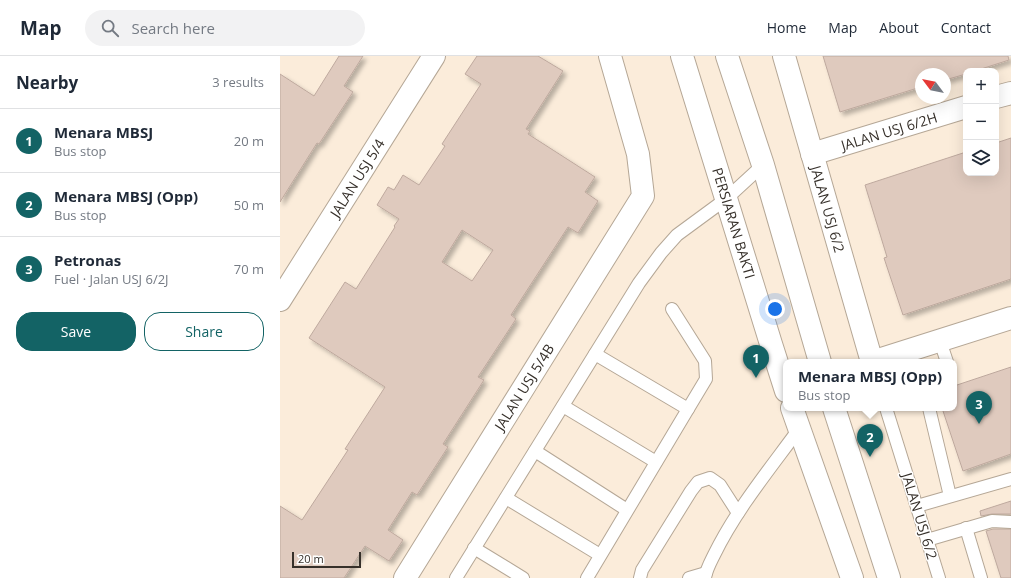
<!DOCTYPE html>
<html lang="en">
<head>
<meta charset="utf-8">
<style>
	:root { --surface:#fff; --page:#f2f2f3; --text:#1f2937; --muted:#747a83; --line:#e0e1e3; --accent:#136365 }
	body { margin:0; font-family:"Open Sans",sans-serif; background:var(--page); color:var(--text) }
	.controls { position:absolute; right:12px; top:12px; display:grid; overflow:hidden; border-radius:8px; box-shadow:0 4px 16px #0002 }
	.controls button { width:36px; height:36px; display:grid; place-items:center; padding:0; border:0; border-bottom:1px solid var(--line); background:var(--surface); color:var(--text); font:20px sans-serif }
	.compass { position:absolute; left:635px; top:12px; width:36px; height:36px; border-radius:50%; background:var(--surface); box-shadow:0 4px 16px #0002; rotate:302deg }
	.scale { position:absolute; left:12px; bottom:10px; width:69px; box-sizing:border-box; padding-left:4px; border:2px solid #36302a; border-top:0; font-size:11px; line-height:14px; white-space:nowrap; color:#36302a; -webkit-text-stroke:3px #fff; paint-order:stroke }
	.you { position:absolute; left:495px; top:253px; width:14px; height:14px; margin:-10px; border:3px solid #fff; border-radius:50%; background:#1a73e8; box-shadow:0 0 0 6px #1a73e833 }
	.badge { display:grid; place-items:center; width:26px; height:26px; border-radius:50%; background:var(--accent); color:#fff; font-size:13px; font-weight:700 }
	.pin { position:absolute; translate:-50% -33px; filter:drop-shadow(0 1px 2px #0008) }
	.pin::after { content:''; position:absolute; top:21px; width:14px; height:12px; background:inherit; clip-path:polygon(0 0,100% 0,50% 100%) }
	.popup { position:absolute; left:503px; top:303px; width:174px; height:52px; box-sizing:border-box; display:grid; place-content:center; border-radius:8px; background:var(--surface); filter:drop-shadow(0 1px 3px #0005); font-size:13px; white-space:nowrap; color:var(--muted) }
	.popup b { font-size:15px; color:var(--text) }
	.popup::after { content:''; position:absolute; left:50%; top:100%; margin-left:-8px; border:8px solid transparent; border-top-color:var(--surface) }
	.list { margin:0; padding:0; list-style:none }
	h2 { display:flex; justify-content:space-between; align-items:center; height:52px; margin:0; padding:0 16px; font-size:17px }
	h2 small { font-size:13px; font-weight:400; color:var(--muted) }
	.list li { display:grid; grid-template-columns:26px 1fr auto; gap:12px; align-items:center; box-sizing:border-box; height:64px; padding:0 16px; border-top:1px solid var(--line) }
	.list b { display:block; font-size:15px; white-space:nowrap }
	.list p { margin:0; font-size:13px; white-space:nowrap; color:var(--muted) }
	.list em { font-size:13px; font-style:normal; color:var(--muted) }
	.actions { display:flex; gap:8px; padding:12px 16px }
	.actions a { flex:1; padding:9px 0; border:1px solid var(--accent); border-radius:16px; text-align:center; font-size:14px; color:var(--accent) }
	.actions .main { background:var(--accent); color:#fff }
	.icon { flex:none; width:22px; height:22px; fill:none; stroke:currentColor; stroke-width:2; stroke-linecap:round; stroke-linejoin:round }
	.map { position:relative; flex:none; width:731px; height:522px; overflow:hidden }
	header { display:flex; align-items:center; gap:24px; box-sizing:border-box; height:56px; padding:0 20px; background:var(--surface); border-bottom:1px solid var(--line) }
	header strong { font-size:19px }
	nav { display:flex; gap:22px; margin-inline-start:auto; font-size:14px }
	.search { width:280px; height:36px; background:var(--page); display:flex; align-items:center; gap:10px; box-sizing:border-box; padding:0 14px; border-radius:22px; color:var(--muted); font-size:15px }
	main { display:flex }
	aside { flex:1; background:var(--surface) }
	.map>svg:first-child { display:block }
	.building { fill:#dfcabe; stroke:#bea99e; fill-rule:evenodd; filter:url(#shadow) }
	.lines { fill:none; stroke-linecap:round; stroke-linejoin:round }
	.lane-casing { stroke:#b5a796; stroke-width:14 }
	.street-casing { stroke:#b5a796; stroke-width:24 }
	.secondary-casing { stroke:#b5a796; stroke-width:24 }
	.lane { stroke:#fff; stroke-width:12 }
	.street { stroke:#fff; stroke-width:22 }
	.secondary { stroke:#fff; stroke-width:22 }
	.labels { text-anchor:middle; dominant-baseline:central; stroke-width:3; stroke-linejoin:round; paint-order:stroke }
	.street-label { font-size:14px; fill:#36302a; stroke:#fff }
</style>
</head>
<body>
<header>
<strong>Map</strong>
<div class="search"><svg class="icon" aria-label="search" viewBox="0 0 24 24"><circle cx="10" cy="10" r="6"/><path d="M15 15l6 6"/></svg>Search here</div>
<nav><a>Home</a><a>Map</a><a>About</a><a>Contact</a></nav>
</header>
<main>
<aside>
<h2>Nearby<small>3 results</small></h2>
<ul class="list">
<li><span class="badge">1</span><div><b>Menara MBSJ</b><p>Bus stop</p></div><em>20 m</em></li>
<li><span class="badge">2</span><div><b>Menara MBSJ (Opp)</b><p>Bus stop</p></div><em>50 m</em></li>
<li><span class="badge">3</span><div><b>Petronas</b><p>Fuel · Jalan USJ 6/2J</p></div><em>70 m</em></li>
</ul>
<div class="actions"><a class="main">Save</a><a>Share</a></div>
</aside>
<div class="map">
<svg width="731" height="522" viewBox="0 0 731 522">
	<defs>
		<filter id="shadow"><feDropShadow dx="3.5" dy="3.5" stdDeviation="2" flood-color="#0004"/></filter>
	</defs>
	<rect width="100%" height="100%" fill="#fbecda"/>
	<!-- building -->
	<g class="building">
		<polygon points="59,0 83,0 64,30 73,36 39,88 37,87 0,146 0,18 34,40"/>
		<path d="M197 0H258L283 15 246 73 250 75 248 78 315 121 305 136 318 145 298 177 288 171 231 259 236 263 198 321 204 324 163 388 168 391 137 439 132 436 108 474 123 484 109 505 85 490 64 522H0V450L22 464 68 394 65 393 105 331 29 282 65 226 76 233 115 171 114 170 119 163 97 149 108 131 114 134 123 119 139 129 165 90 162 88 201 28 185 18ZM182 174 213 194 192 225 162 206Z"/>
		<polygon points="543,0 728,0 729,4 695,15 686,15 686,18 665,24 665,18 641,18 641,31 560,56"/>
		<polygon points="731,82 731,223 623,259 604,202 607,201 585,129 686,96 686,117 716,117 716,87"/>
		<polygon points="731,311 731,398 683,415 662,352 674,352 674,330"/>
		<polygon points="731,445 731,458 712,458 701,460 700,455"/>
		<polygon points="713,473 731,473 731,522 721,522 706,475"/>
	</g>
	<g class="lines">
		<!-- lane casing -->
		<g class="lane-casing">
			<g id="lane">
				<polyline points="392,253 425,305 426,323 408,353"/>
				<polyline points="660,285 667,306"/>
				<polyline points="283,350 376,406"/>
				<polyline points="606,352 659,522"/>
				<polyline points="649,352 670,440"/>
				<polyline points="255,395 347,454"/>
				<polyline points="226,442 320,499"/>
				<polyline points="637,450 731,423"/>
				<polyline points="686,472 701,522"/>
				<polyline points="647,484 712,465 731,466"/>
				<polyline points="194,492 243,522"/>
				<polyline points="176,522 359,227 381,197 397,179 446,143 483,109"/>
				<polyline points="307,522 408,353 315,298"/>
				<polyline points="360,522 362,514 411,435 418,426 430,422 440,429 458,457"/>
				<polyline points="409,522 426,517"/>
				<path d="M425 522C426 514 430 507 434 499 456 454 489 414 519 373"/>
			</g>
		</g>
		<!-- street casing -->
		<g class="street-casing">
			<g id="street">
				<polyline points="504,0 592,306"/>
				<polyline points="716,41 731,37"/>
				<polyline points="532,98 686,51"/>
				<polyline points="0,244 154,0"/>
				<polyline points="592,306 731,262"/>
				<polyline points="125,522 363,140 358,98 330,0"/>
			</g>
		</g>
		<!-- secondary casing -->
		<g class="secondary-casing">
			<g id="secondary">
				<polyline points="402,0 491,288 506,335"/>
				<polyline points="447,0 483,109 540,306"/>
				<polyline points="512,352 572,522"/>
				<polyline points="554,352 609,522"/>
			</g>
		</g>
		<!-- lane -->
		<use href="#lane" class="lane"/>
		<!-- street -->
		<use href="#street" class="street"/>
		<!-- secondary -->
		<use href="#secondary" class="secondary"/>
	</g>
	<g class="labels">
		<!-- street labels -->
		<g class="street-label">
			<text transform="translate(609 75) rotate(-17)">JALAN USJ 6/2H</text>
			<text transform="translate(77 122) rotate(-58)">JALAN USJ 5/4</text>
			<text transform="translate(548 153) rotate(74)">JALAN USJ 6/2</text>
			<text transform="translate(454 167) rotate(73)">PERSIARAN BAKTI</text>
			<text transform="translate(244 331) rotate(-58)">JALAN USJ 5/4B</text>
			<text transform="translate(640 460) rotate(73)">JALAN USJ 6/2</text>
		</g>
	</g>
</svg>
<div class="controls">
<button>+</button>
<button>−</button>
<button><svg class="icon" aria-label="layers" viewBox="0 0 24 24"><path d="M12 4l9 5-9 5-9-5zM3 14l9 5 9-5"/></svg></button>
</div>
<svg class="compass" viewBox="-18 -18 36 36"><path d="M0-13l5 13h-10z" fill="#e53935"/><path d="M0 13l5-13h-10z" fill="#747a83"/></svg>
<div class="scale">20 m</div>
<div class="you"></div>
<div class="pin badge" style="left:476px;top:322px">1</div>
<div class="pin badge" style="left:590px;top:401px">2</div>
<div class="popup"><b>Menara MBSJ (Opp)</b>Bus stop</div>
<div class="pin badge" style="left:699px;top:368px">3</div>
</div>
</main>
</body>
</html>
